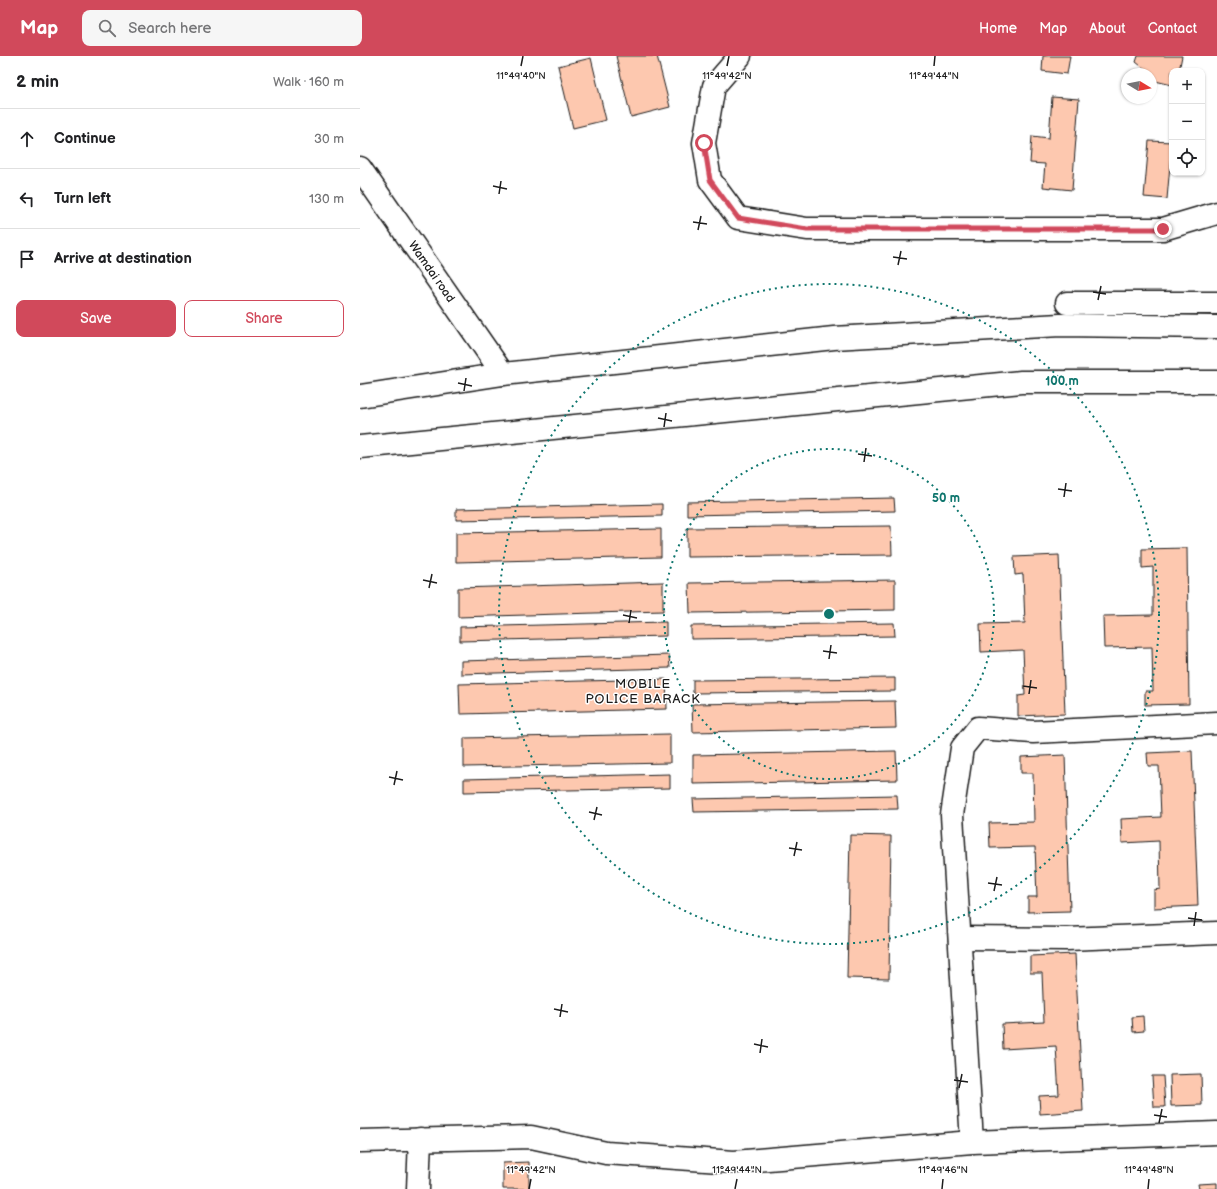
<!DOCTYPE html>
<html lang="en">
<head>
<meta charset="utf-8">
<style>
	:root { --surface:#fff; --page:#f6f6f6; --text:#202124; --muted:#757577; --line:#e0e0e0; --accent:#d1495b }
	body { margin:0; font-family:"Balsamiq Sans",sans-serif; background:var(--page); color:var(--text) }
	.controls { position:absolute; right:12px; top:12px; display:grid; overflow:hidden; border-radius:8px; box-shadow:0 1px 3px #0004 }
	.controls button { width:36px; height:36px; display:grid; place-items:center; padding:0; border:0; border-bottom:1px solid var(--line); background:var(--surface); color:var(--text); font:20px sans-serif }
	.compass { position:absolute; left:761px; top:12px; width:36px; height:36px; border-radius:50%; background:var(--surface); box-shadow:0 1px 3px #0004; rotate:100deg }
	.stop { position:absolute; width:12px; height:12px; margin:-9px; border:3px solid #d1495b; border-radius:50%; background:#fff }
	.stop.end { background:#d1495b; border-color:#fff; box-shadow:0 1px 4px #0008 }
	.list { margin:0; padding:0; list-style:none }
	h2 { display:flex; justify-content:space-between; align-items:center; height:52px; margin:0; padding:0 16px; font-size:17px }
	h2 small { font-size:13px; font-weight:400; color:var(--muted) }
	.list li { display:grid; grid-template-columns:26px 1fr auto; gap:12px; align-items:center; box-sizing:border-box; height:60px; padding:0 16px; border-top:1px solid var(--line) }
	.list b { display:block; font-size:15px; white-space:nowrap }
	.list em { font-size:13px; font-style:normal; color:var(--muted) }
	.actions { display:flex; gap:8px; padding:12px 16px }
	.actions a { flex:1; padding:9px 0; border:1px solid var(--accent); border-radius:8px; text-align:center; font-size:14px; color:var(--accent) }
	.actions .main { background:var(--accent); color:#fff }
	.icon { flex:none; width:22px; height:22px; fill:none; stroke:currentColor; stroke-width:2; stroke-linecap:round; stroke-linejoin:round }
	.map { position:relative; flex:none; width:857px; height:1133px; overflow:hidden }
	header { display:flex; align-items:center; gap:24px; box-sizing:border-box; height:56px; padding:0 20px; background:var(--accent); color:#fff }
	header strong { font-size:19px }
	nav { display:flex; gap:22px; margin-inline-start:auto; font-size:14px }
	.search { width:280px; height:36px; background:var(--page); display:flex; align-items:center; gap:10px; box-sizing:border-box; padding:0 14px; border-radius:8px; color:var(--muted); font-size:15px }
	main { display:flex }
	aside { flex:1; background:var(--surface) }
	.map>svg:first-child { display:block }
	.building { fill:#fdc8af; stroke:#1c1c1c }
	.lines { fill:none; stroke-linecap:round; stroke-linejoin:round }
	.minor-casing { stroke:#1c1c1c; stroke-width:25 }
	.tertiary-casing { stroke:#1c1c1c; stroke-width:25 }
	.minor { stroke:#fff; stroke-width:22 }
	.tertiary { stroke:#fff; stroke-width:22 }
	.route { stroke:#d1495b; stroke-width:5 }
	.ticks { fill:none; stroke:#1c1c1c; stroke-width:1.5 }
	.ring { fill:none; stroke:#0f766e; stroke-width:2; stroke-dasharray:2 4 }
	.labels { text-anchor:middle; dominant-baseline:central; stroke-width:3; stroke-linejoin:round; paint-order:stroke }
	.street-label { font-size:12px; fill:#1c1c1c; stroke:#fff }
	.neighbourhood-label { font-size:13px; letter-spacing:1px; fill:#1c1c1c; stroke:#fff }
	.ticks-label { font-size:10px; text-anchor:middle; fill:#1c1c1c; stroke:#fff; stroke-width:3; stroke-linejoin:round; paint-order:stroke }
	.centre { fill:#0f766e; stroke:#fff; stroke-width:2 }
	.ring-label { font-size:12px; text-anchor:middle; font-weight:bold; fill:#0f766e; stroke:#fff; stroke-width:3; stroke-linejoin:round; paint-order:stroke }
</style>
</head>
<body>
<header>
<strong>Map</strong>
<div class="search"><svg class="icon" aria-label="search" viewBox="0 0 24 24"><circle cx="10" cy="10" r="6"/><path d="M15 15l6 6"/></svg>Search here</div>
<nav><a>Home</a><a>Map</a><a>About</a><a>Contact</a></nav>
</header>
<main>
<aside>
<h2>2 min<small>Walk · 160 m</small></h2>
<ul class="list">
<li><svg class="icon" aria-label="ahead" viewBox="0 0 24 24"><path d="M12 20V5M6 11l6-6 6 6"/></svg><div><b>Continue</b></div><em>30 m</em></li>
<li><svg class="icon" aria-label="left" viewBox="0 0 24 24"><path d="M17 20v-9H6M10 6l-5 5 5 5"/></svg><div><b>Turn left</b></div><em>130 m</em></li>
<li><svg class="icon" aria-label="arrive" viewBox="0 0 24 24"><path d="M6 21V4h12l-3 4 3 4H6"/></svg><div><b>Arrive at destination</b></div></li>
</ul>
<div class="actions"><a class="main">Save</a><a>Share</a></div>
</aside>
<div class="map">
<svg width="857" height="1133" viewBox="0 0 857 1133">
	<rect width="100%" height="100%" fill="#fff"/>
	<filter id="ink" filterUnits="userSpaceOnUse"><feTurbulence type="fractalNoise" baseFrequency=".025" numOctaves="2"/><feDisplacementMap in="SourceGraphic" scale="8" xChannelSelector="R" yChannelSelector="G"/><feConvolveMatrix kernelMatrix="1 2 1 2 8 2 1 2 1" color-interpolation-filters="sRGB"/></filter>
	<g filter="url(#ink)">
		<!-- building -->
		<g class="building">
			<polygon points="256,0 297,0 310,51 271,61"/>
			<polygon points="683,0 710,0 707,18 682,15"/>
			<polygon points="778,0 822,0 819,15 812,15 812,29 791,24 791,18 786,18 786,14 776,6"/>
			<polygon points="231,2 246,64 213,72 198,10"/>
			<polygon points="692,41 719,43 712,134 683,131 685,108 670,107 672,80 689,82"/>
			<polygon points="789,85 812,86 807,143 784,141"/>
			<polygon points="534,442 535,455 327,459 327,446"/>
			<polygon points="302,448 302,460 96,464 96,453"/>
			<polygon points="531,470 532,499 327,501 327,472"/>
			<polygon points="301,473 301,501 96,506 96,477"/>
			<polygon points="827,492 829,648 785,649 785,635 793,635 792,591 744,592 743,560 793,559 793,511 782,512 782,493"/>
			<polygon points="699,499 705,658 658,660 658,640 665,639 663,594 621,596 620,568 665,567 663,518 655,519 654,501"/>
			<polygon points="535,524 535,554 330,557 329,527"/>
			<polygon points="303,526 303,555 98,561 98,532"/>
			<polygon points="306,566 306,580 100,585 100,571"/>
			<polygon points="534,567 535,580 331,583 331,570"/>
			<polygon points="309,599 310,612 101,618 101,605"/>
			<polygon points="535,622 535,635 333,637 333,624"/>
			<polygon points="306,623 307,653 100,658 99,628"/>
			<polygon points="535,645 536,672 333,676 332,648"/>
			<polygon points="310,678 310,707 104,711 104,682"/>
			<polygon points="536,695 537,724 333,728 333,699"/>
			<polygon points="832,695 838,850 794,852 794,834 800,833 799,785 762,787 761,763 801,761 799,710 788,710 787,697"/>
			<polygon points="705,699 710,855 668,856 668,841 677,841 675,791 630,792 629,767 674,766 673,717 661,717 661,701"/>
			<polygon points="310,718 310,732 104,736 104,723"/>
			<polygon points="537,739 538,753 334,756 333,743"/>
			<polygon points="490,779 531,780 529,923 487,922"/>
			<polygon points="715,898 723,1055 680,1058 679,1040 699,1039 696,990 643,993 642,968 684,966 682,917 670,917 670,900"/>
			<polygon points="783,960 784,975 773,976 772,961"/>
			<polygon points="841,1018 842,1049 811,1050 810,1019"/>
			<polygon points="792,1020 803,1020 805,1051 794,1051"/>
			<polygon points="169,1106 169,1133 143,1133 143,1107"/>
			<polygon points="857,1127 857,1133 839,1133 838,1128"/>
		</g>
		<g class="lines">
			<!-- minor casing -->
			<g class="minor-casing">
				<g id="minor">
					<polyline points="380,0 354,30 344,87 350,124 378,162 447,173 803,173 857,157"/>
					<path id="s1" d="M0 112 143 318"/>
					<polyline points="707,247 857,247"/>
					<polyline points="0,391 661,326 857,326"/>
					<polyline points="600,882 707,883 857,877"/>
					<polyline points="0,1085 171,1081 246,1097 374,1106 612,1086 857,1077"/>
					<polyline points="612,1086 592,759 602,692 618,672 673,676 857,667"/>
					<polyline points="58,1133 60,1083"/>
				</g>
			</g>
			<!-- tertiary casing -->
			<g class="tertiary-casing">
				<polyline id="tertiary" points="0,340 143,318 474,282 700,269 857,271"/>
			</g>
			<!-- minor -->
			<use href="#minor" class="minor"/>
			<!-- tertiary -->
			<use href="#tertiary" class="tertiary"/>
		</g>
	</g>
	<g class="lines" filter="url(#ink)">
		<!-- route -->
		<polyline class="route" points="344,87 350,124 378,162 447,173 803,173"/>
	</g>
	<!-- ticks -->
	<path class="ticks" d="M161 10 163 0M367 10 369 0M574 10 575 0M133 130 147 133M139 138 141 125M333 166 347 168M338 174 341 160M533 201 547 203M538 209 541 195M733 236 746 238M738 244 741 230M98 327 112 330M104 335 106 322M298 362 312 365M304 371 306 357M498 398 512 400M504 406 506 392M698 433 712 435M704 441 706 427M63 524 77 527M69 532 72 518M263 559 277 562M269 567 271 554M463 595 477 597M469 603 471 589M663 630 677 632M669 638 671 624M29 721 43 724M34 729 37 715M229 756 242 759M234 764 237 751M429 792 442 794M434 800 437 786M628 827 642 829M634 835 637 821M828 862 842 864M834 870 836 856M194 953 208 956M200 961 202 948M394 988 408 991M400 997 402 983M594 1024 608 1026M599 1032 602 1018M794 1059 807 1061M799 1067 802 1053M169 1133 171 1123M375 1133 377 1123M582 1133 583 1123M788 1133 789 1123"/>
	<!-- distance rings -->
	<g class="ring">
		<circle cx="469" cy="558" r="165"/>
		<circle cx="469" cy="558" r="330"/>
	</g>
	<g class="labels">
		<!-- street labels -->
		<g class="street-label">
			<text stroke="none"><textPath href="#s1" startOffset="126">Wamdai road</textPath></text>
		</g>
		<!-- neighbourhood labels -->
		<g class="neighbourhood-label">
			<text x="283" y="628">MOBILE<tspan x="283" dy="15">POLICE BARACK</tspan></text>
		</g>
	</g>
	<g class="ticks-label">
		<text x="574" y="23">11°49'44"N</text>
		<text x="161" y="23">11°49'40"N</text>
		<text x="367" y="23">11°49'42"N</text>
		<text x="171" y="1117">11°49'42"N</text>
		<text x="377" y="1117">11°49'44"N</text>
		<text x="583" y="1117">11°49'46"N</text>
		<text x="789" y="1117">11°49'48"N</text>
	</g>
	<circle cx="469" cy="558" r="6" class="centre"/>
	<g class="ring-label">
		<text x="702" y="329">100 m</text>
		<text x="586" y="446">50 m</text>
	</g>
</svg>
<div class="controls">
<button>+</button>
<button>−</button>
<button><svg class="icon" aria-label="locate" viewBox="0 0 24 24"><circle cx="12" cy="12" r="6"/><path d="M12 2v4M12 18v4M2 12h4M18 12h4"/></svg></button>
</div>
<svg class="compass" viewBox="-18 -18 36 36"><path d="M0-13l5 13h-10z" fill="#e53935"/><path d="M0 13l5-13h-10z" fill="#757577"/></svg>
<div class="stop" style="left:344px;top:87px"></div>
<div class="stop end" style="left:803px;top:173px"></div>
</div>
</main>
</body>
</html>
